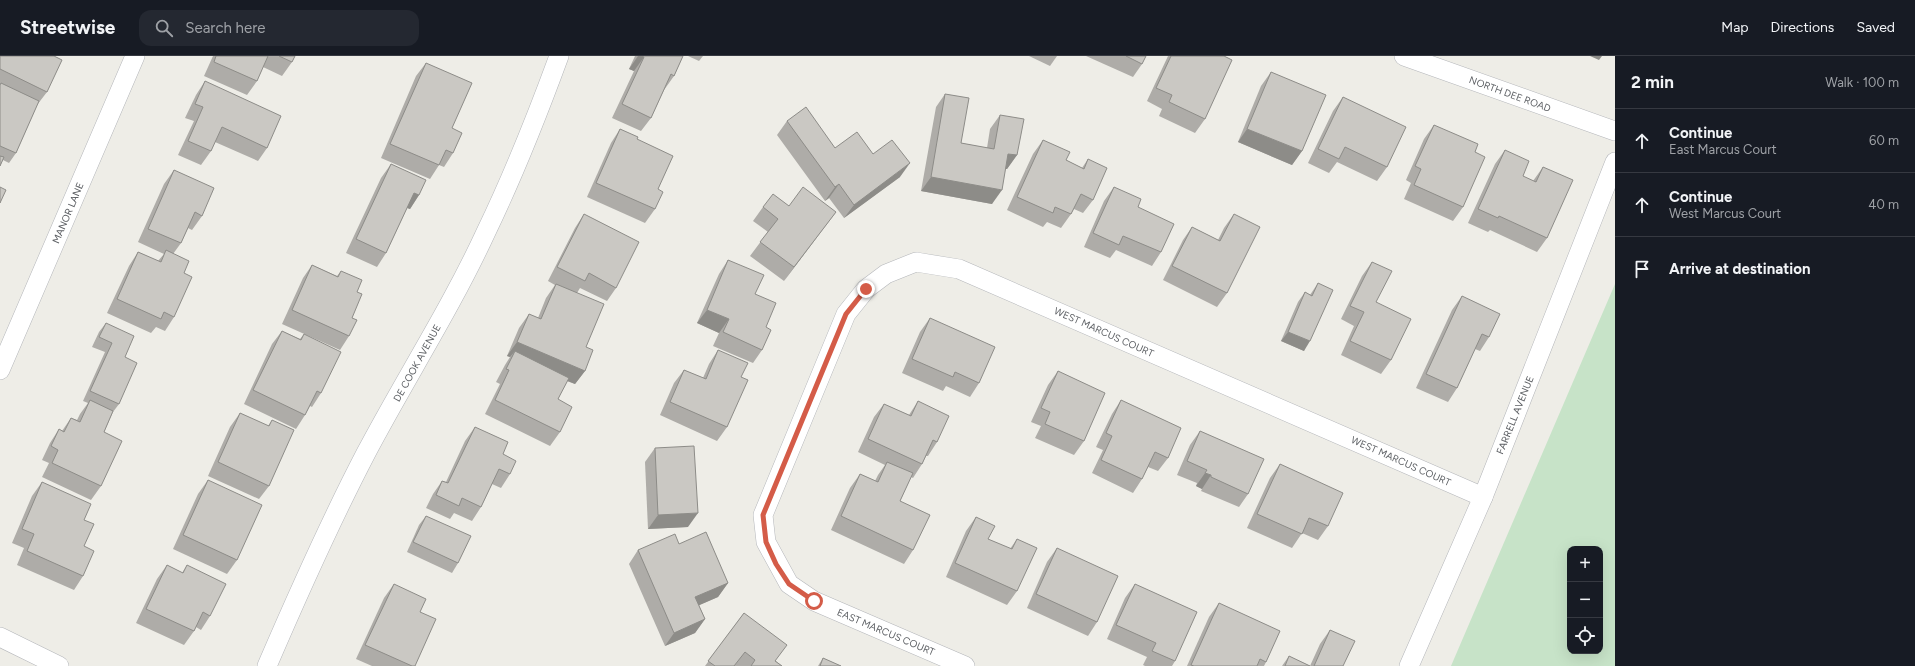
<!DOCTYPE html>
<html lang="en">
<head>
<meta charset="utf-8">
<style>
	:root { --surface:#171b24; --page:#242831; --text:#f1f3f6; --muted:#9ea1a6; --line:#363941 }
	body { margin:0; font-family:Figtree,sans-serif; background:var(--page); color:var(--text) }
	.controls { position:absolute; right:12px; bottom:12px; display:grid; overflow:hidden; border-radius:8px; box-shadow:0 4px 16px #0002 }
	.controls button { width:36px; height:36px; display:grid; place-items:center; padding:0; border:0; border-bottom:1px solid var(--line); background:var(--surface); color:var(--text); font:20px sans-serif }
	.stop { position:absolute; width:12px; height:12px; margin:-9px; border:3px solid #d45c48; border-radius:50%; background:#fff }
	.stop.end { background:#d45c48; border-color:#fff; box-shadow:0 1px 4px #0008 }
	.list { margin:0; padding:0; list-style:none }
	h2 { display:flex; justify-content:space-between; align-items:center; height:52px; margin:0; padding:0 16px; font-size:17px }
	h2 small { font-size:13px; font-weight:400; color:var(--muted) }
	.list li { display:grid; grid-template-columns:26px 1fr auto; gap:12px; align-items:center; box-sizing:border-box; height:64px; padding:0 16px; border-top:1px solid var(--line) }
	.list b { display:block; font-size:15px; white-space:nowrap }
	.list p { margin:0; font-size:13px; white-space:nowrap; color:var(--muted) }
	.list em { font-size:13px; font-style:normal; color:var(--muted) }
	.icon { flex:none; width:22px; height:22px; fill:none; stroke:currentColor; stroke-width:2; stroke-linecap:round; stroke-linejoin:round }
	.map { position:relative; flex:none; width:1615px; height:610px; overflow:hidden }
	header { display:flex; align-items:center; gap:24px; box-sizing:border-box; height:56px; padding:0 20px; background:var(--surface); border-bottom:1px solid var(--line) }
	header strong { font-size:19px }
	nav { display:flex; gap:22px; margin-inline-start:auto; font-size:14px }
	.search { width:280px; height:36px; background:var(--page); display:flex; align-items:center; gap:10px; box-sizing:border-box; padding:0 14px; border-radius:12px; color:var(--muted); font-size:15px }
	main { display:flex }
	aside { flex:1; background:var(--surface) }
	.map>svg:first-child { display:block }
	.green { fill:#c7e3c8; fill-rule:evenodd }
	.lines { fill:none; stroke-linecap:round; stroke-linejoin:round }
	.minor-casing { stroke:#b4b6ba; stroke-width:20 }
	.minor { stroke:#fff; stroke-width:19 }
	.wall { fill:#aeaca8 }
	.shaded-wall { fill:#8d8c88 }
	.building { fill:#cac8c3; stroke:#8d8c88 }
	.route { stroke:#d45c48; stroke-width:5 }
	.labels { text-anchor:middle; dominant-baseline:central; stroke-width:3.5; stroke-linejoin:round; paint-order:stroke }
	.street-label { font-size:10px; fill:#5e6165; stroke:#fff }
</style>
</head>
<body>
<header>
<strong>Streetwise</strong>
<div class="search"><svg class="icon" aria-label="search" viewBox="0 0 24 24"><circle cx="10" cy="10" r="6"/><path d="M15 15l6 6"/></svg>Search here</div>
<nav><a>Map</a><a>Directions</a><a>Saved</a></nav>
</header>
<main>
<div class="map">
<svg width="1615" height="610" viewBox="0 0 1615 610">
	<rect width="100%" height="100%" fill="#eeede7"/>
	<!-- green -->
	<path class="green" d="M1615 228V610H1451ZM1570 493H1600V595H1570Z"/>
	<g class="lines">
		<!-- minor casing -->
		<g class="minor-casing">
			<g id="minor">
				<polyline points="1404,0 1615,75"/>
				<polyline points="0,314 135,0"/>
				<polyline points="0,581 59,610"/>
				<path d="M267 610C298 538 330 466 366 397 405 323 451 252 486 176 514 118 537 60 559 0"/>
				<polyline points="965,610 814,545 789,528 766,486 763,459 846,258 866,233 886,218 916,206 959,213 1483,441"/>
				<polyline points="1409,610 1483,441 1615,106"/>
			</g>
		</g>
		<!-- minor -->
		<use href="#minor" class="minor"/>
	</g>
	<!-- wall -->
	<g class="wall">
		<polygon points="0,0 47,36 37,49 16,97 9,107 3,104 0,110"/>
		<polygon points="213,0 295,0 292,6 282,20 263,11 257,25 247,39 204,20"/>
		<polygon points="635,0 683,0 674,20 664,34 651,62 641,75 612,62 634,15 629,13"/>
		<polygon points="688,0 703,0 699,5"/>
		<polygon points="1029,0 1057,0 1050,10"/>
		<polygon points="1086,0 1146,0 1142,8 1133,21"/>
		<polygon points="1168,0 1224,0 1205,63 1195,77 1159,60 1162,53 1147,45"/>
		<polygon points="426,7 452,72 453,97 444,111 439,109 430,123 381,102 416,20"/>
		<polygon points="1271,16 1302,95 1292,109 1238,86 1261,30"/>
		<polygon points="205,25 267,92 258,105 215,86 211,95 201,109 178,99 194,65 185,62 196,39"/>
		<polygon points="945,38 961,87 987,92 990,73 1000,59 1017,99 1007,113 1005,113 992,148 921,135 936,51"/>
		<polygon points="1343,41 1387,111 1377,125 1337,106 1329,117 1308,107 1333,55"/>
		<polygon points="787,65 835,92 873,98 900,121 844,162 829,142 825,145 777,79"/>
		<polygon points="1434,69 1475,96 1463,151 1453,165 1404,143 1411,127 1406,124 1424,83"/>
		<polygon points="620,73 637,83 658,133 655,153 645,167 587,141 611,87"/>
		<polygon points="1043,84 1066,104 1082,112 1088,103 1093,144 1083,157 1074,153 1071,158 1061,172 1047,166 1043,171 1007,154 1033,98"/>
		<polygon points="1505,94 1523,120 1533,125 1543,111 1547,182 1537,196 1490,174 1488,176 1468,167 1495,108"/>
		<polygon points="391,108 419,139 410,153 407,152 386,197 377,211 346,197 381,122"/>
		<polygon points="174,114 202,160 192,174 188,172 181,187 173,198 184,217 174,261 165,275 156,271 151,277 107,257 129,210 138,196 158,205 164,198 138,186 164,128"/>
		<polygon points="1114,131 1138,151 1161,196 1152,210 1116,194 1110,202 1084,191 1104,145"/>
		<polygon points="789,150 836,156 784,225 750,200 768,176 753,165 763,151"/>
		<polygon points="584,158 616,232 607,245 580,232 577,237 586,291 585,315 575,328 567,325 558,343 560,376 550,390 485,358 500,328 496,326 505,309 510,301 507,300 519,272 529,258 538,262 546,242 555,229 548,225 575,172"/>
		<polygon points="1234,158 1227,237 1217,251 1163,224 1183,184 1192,171 1218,184 1224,172"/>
		<polygon points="728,204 755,238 766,271 762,294 753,307 713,290 719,277 697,267 719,218"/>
		<polygon points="1372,206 1376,246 1391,304 1381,318 1341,299 1354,270 1341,263 1362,220"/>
		<polygon points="312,209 337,220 341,215 357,236 352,262 349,280 340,294 282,268 303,222"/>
		<polygon points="1318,227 1304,295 1281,285 1298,246 1305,236 1310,239"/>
		<polygon points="1462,240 1489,281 1480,295 1475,293 1457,332 1448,346 1416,332 1452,254"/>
		<polygon points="930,262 979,327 970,341 946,330 943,335 902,317 920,276"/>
		<polygon points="106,267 125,301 119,348 113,356 104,376 101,430 91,444 42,421 49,407 42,404 50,387 59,373 62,375 71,362 77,364 80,358 88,347 83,345 105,296 92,291 99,276"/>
		<polygon points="282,275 300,283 304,278 321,337 312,351 310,350 305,359 296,373 244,348 272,288"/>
		<polygon points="718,294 741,321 727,371 717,385 660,359 674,327 684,314 703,322 709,308"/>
		<polygon points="1058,315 1084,385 1074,399 1035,382 1041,370 1031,366 1048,329"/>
		<polygon points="1121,344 1168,402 1158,415 1148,411 1142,423 1133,437 1092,417 1103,394 1096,391 1112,358"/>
		<polygon points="918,345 937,386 928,400 926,400 922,408 913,422 911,421 900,445 913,494 904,508 831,474 850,432 860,418 875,425 878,419 885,409 858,396 874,361 884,348 909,359"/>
		<polygon points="240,357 268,370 272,364 269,430 259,443 208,420 230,371"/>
		<polygon points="475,371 503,398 510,418 501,432 492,428 481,451 472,465 454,457 450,463 426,452 433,438 442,425 446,426 465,385"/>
		<polygon points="1200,375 1248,438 1239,451 1201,435 1202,433 1196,430 1197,427 1177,419 1190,389"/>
		<polygon points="655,392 688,471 648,473 645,406"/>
		<polygon points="1280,408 1328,470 1318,484 1302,477 1292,492 1247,472 1270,422"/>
		<polygon points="208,424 237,504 227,518 173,493 198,438"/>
		<polygon points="42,426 84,464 83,520 74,534 17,509 24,492 12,487 32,440"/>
		<polygon points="426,460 458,507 452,517 407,496 419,469"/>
		<polygon points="976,461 988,483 1010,493 1017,483 1017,535 1007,549 946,521 966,475"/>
		<polygon points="1057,492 1097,566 1088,580 1027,552 1047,506"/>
		<polygon points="638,494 728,527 718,541 699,549 705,563 695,577 665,590 629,508"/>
		<polygon points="167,509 182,517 187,509 210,560 201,574 196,571 194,575 184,589 136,567 157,523"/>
		<polygon points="394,528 420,556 415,610 372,610 356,603 384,542"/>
		<polygon points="1135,528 1175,605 1172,610 1145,610 1143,609 1147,601 1107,583 1125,542"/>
		<polygon points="1219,547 1266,606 1264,610 1187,610 1209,561"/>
		<polygon points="744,557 776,605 782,610 705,610"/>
		<polygon points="1330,574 1343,610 1282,610 1289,600 1310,610 1320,588"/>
		<polygon points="823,602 841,610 818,610"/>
	</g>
	<!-- shaded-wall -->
	<g class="shaded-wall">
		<polygon points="638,0 641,0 644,1 634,15 629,13"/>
		<polygon points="1590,0 1602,0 1599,4"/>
		<polygon points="1247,73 1302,95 1292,109 1238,86"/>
		<polygon points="1008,98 1017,99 1007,113 998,112"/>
		<polygon points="910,107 900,121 844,162 854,149"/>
		<polygon points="931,121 1002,134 992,148 921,135"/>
		<polygon points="839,128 829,142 825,145 835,131"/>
		<polygon points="414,137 419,139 410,153 405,151"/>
		<polygon points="836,156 826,169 784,225 794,211"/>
		<polygon points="707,254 729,263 719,277 697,267"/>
		<polygon points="1288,276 1310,285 1304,295 1281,285"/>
		<polygon points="517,286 585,315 575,328 511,302 515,295 510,301 507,300"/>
		<polygon points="1205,417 1211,419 1202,433 1196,430"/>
		<polygon points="698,457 688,471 648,473 658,459"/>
		<polygon points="728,527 718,541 686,555 695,541"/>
		<polygon points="705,563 695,577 665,590 674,577"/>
	</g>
	<!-- building -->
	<g class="building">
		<polygon points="0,0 54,0 62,4 47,36 0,13"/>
		<polygon points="216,0 268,0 257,25 214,6"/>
		<polygon points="279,0 295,0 292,6"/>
		<polygon points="641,0 683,0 674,20 671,18 651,62 622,48 644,1"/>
		<polygon points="1126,0 1146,0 1142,8"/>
		<polygon points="1171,0 1224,0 1232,4 1205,63 1169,46 1172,39 1156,32"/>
		<polygon points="426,7 472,27 452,72 462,77 453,97 446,94 439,109 390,88"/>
		<polygon points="1271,16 1326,39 1302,95 1247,73"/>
		<polygon points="205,25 281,60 267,92 222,71 211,95 188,85 203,51 195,48"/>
		<polygon points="1,27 39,45 16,97 0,90 0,29"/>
		<polygon points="945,38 969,42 961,87 994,93 1000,59 1024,63 1017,99 1008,98 1002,134 931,121"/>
		<polygon points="1343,41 1406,71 1387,111 1345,91 1339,103 1318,93"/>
		<polygon points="806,51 835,92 857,76 873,98 892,84 910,107 854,149 839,128 835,131 787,65"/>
		<polygon points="1434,69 1478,88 1475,96 1485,101 1463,151 1414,129 1421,113 1415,110"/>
		<polygon points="620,73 638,81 637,83 673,100 658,133 663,136 655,153 596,127"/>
		<polygon points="1043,84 1070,96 1066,104 1084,113 1088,103 1107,112 1093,144 1081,138 1071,158 1055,151 1053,157 1017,141"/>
		<polygon points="1505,94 1529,105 1523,120 1536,126 1543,111 1573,124 1547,182 1499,160 1498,162 1478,153"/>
		<polygon points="0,100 4,101 0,110"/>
		<polygon points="391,108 426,124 419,139 414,137 386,197 356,183"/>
		<polygon points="174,114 214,132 202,160 195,156 181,187 148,173"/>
		<polygon points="0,131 6,134 0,147"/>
		<polygon points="803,131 836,156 794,211 760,186 778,163 763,151 773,138 789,150"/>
		<polygon points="1114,131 1141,143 1138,151 1174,168 1161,196 1123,180 1119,189 1093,177"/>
		<polygon points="584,158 639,186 616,232 589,217 585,225 557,211"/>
		<polygon points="1234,158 1260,171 1227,237 1172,210 1192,171 1220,185"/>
		<polygon points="166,194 189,205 184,217 192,221 174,261 164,256 161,263 117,243 138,196 161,206"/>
		<polygon points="728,204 764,219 755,238 776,247 766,271 771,274 762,294 723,276 729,263 707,254"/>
		<polygon points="1372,206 1392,215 1376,246 1411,263 1391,304 1350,285 1364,256 1350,250"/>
		<polygon points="312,209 338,221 341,215 362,224 357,236 362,238 352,262 357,264 349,280 292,254"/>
		<polygon points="1318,227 1333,234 1310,285 1288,276 1305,236 1312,240"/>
		<polygon points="556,228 604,248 586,291 593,294 585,315 517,286 529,258 541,263"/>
		<polygon points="1462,240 1500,258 1489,281 1482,278 1457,332 1426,318"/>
		<polygon points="930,262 995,291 979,327 955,316 953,321 912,303"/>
		<polygon points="106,267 134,280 125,301 137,307 119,348 90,335 112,287 99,281"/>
		<polygon points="282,275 301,284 304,278 341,296 321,337 317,335 305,359 253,334"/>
		<polygon points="718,294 748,307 741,321 748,324 727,371 670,346 684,314 706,323"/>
		<polygon points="515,295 569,322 558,343 572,351 560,376 495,344 509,314 506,313"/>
		<polygon points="1058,315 1105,337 1084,385 1045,368 1050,356 1041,352"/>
		<polygon points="90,344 113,355 104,376 122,385 101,430 52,407 58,394 51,390 59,373 64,376 71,362 80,366"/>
		<polygon points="1121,344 1181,372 1168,402 1155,396 1142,423 1101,404 1112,380 1106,377"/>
		<polygon points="918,345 949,360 937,386 933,384 922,408 868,383 884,348 911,360"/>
		<polygon points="240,357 269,370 272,364 294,374 269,430 218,406"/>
		<polygon points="475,371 508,386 503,398 516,405 510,418 499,413 481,451 462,442 459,450 436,439 442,425 448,427"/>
		<polygon points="1200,375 1264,403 1248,438 1211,421 1211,419 1205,417 1207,414 1187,405"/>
		<polygon points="694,390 698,457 658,459 655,392"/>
		<polygon points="887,406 913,417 900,445 930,459 913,494 841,460 860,418 878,426"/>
		<polygon points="1280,408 1343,437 1328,470 1309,462 1302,478 1257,458"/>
		<polygon points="208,424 262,449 237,504 183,479"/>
		<polygon points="42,426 91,448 84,464 94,468 84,490 94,495 83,520 27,495 34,478 22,473"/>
		<polygon points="426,460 471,480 458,507 413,486"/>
		<polygon points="976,461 995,470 988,483 1012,493 1017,483 1037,492 1017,535 955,507"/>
		<polygon points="706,476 728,527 695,541 705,563 674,577 638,494 675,478 679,488"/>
		<polygon points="1057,492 1118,520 1097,566 1036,538"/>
		<polygon points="167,509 183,517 187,509 226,528 210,560 203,556 194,575 146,553"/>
		<polygon points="394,528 426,543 420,556 436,563 415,610 412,610 365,589"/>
		<polygon points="1135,528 1197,556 1175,605 1152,595 1156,587 1116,569"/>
		<polygon points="1219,547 1280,575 1266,606 1260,603 1257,610 1194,610 1191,609"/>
		<polygon points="744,557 787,589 775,605 782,610 751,610 755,604 745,596 734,610 715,610 708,605"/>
		<polygon points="1330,574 1355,585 1343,610 1314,610"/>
		<polygon points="1289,600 1310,610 1285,610"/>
		<polygon points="823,602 841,610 820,610"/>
	</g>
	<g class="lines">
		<!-- route -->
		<polyline class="route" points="814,545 789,528 776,508 766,486 763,459 846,258 866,233"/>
	</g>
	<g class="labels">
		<!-- street labels -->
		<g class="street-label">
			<text transform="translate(1510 38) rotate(20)">NORTH DEE ROAD</text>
			<text transform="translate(68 157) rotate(-67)">MANOR LANE</text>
			<text transform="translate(1104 276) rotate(24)">WEST MARCUS COURT</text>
			<text transform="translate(417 307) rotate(-61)">DE COOK AVENUE</text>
			<text transform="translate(1515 359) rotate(-68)">FARRELL AVENUE</text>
			<text transform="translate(1401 405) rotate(24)">WEST MARCUS COURT</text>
			<text transform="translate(886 576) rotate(23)">EAST MARCUS COURT</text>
		</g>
	</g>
</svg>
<div class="controls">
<button>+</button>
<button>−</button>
<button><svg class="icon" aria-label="locate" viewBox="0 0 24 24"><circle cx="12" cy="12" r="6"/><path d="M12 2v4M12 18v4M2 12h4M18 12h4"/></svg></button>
</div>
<div class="stop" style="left:814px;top:545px"></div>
<div class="stop end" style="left:866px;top:233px"></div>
</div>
<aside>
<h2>2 min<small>Walk · 100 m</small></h2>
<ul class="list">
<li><svg class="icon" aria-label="ahead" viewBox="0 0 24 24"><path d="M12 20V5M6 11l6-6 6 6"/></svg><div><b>Continue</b><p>East Marcus Court</p></div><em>60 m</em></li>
<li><svg class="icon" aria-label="ahead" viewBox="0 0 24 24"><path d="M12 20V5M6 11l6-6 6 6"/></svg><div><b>Continue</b><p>West Marcus Court</p></div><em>40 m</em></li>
<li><svg class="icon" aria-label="arrive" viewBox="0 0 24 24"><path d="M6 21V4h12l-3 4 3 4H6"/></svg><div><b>Arrive at destination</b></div></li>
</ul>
</aside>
</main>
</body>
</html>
